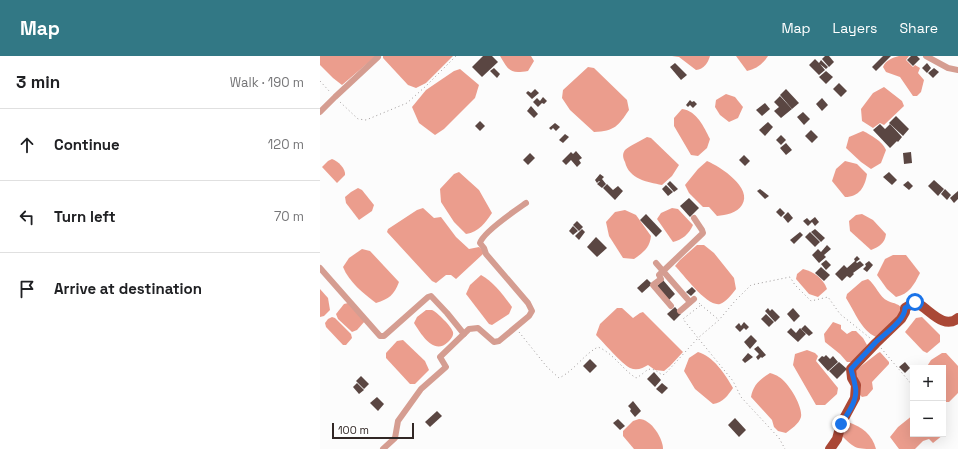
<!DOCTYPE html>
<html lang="en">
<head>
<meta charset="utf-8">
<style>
	:root { --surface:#fff; --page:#f2f2f2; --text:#202124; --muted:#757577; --line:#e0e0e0; --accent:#327885 }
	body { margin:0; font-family:"Space Grotesk",sans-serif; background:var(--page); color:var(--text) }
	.controls { position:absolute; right:12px; bottom:12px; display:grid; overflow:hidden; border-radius:0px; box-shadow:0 4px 16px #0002 }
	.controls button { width:36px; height:36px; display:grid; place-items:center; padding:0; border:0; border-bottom:1px solid var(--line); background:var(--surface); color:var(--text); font:20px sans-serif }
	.scale { position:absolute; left:12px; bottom:10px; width:82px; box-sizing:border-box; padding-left:4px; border:2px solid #312725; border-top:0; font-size:11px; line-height:14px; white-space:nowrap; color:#312725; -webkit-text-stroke:3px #fff; paint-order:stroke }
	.stop { position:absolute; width:12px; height:12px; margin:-9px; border:3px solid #1a73e8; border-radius:50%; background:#fff }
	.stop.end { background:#1a73e8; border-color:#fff; box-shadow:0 1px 4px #0008 }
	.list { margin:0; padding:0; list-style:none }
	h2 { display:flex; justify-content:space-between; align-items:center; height:52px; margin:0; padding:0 16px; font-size:17px }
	h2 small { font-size:13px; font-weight:400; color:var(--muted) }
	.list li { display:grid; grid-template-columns:26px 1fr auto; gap:12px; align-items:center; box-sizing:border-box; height:72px; padding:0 16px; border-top:1px solid var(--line) }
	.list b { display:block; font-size:15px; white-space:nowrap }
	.list em { font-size:13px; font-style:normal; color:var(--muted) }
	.icon { flex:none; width:22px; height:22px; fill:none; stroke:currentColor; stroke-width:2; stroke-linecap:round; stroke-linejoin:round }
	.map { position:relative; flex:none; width:638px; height:393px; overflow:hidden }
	header { display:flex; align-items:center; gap:24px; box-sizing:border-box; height:56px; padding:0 20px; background:var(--accent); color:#fff }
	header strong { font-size:19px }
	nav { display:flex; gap:22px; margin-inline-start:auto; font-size:14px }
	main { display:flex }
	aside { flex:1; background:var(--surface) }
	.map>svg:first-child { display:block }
	.water { fill:#eb9d8d }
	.building { fill:#5a4642 }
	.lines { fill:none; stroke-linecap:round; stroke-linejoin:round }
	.path { stroke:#9e9999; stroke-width:1; stroke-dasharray:1 3; stroke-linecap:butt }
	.minor { stroke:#d59d91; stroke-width:6 }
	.primary { stroke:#aa4836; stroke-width:10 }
	.route { stroke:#1a73e8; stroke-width:5 }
</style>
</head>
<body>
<header>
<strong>Map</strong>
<nav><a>Map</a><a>Layers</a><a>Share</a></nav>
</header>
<main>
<aside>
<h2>3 min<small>Walk · 190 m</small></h2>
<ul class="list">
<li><svg class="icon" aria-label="ahead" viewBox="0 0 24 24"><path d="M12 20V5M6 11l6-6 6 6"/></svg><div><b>Continue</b></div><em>120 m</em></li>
<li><svg class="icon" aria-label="left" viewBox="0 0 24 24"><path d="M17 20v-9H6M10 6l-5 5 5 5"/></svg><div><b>Turn left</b></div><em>70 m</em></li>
<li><svg class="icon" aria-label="arrive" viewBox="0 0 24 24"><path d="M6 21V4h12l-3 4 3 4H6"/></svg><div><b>Arrive at destination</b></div></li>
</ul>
</aside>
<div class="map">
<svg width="638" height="393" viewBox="0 0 638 393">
	<rect width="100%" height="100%" fill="#fcfcfc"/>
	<!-- water -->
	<g class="water">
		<polygon points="0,0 56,0 22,29 13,22 0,9"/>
		<polygon points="63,0 133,0 106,27 96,32 88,29 63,2"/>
		<path d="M180 0H211L214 5 208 15C190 18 189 15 180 0Z"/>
		<path d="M352 0H390C388 7 384 13 376 14L359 1Z"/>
		<path d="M416 0H448C443 8 436 13 427 15Z"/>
		<path d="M579 0H589L586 4 593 11 595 9 600 12 598 17 604 24 601 36 597 40H593L580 21 566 16 563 11C566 4 572 2 579 0Z"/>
		<path d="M268 11 274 12 307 44 309 54C298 70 295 75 274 76L250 54 242 42 243 34Z"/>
		<polygon points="140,13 159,29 155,42 124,73 115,79 99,67 92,51 106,34 134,15"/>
		<polygon points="564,31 582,45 584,50 564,69 560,67 553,72 542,65 541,53 553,37"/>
		<polygon points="406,38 415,41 423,51 418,62 409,66 400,59 395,51 396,44"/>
		<path d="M362 53C377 55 384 71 390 83L387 92 378 100 371 99 354 70V62Z"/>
		<path d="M543 75C551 79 562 85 566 94L561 107 551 113 541 106 526 92 529 81Z"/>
		<path d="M327 81 331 82 359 109 352 120 342 129C327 126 309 123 305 106 303 102 302 98 305 94 309 90 322 84 327 81Z"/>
		<path d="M12 103C18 105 26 113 25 119L17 127 2 111 8 105Z"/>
		<path d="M387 105C401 111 433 132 422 149 417 157 406 159 397 160L389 151H383L369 137 365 129 378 113Z"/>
		<path d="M525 105 537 108 547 118C545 131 539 141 525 141L512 125 516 113Z"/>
		<path d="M139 116 159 134 172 157C165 167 159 176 146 178L134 166 121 146 120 133 134 118Z"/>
		<polygon points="38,132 42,134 54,149 52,155 39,164 26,147 25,141 31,136"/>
		<polygon points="103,152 114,162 121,161 136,181 149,193 159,191 163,194 163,198 136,223 131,219 126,219 116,227 112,225 67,176 68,173 97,154"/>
		<path d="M352 152 358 153 373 169C369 178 362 184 353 186L337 163 341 157Z"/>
		<path d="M305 154 316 159 331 180C330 191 324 196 314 203L303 202 289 180 286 166 295 156Z"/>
		<path d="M542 158 553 164 566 178C565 187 559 191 551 194L530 175 529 165 536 159Z"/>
		<path d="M377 189H384L394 197 414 222 416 233C412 238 406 246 400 248 387 251 364 219 355 210L360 204Z"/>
		<path d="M42 193 50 195 79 226C74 239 69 243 56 247 43 237 29 226 23 211L29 202Z"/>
		<path d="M573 199H586L600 217C594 229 589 238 576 241L567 233 557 219 565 203Z"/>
		<path d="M483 213C494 216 503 222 507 233L498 241 489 238 476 223 477 218Z"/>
		<path d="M161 219C173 225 184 240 192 251L189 258 172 269 169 268 146 238 150 229Z"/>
		<path d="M548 223C556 229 559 241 568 245 574 248 580 247 583 255L556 281C541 274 535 256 526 242L527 238 542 225Z"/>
		<polygon points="0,233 8,242 10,254 4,260 0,261"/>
		<polygon points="28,247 45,265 37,274 32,276 18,263 16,258 24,248"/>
		<path d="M297 252H302L313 262 320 257 323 256 363 296 350 310 344 315 335 314 328 309C323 312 317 315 310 312 302 308 283 286 276 279L280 268Z"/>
		<path d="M106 254C107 254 111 254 112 254 117 256 132 271 133 276 134 280 130 284 128 286 114 300 101 278 94 267L97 261Z"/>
		<polygon points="12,261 15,262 31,278 32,282 26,289 23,289 6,271 5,267 8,263"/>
		<polygon points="602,261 620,279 620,286 607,297 603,295 585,276 596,262"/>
		<polygon points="513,266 521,269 521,273 527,278 532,275 536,275 543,282 547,289 532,306 527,306 520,298 505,286 504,278"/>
		<polygon points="83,284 105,305 109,314 95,328 90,328 66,302 66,297 77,285"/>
		<polygon points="487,294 495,297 498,300 496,305 518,332 517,338 505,349 496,349 473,309 475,298"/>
		<path d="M378 296C393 300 406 319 413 332 408 339 403 347 393 348L375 333 364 315 369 302Z"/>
		<polygon points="560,296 569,306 569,308 552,326 553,333 547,340 542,341 538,337 535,320 536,314 558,297"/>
		<polygon points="622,297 626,297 638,310 638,337 629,346 624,346 623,345 623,312 606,312 611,304"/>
		<path d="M450 317C453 318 457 319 459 321 468 326 483 350 481 361 479 368 471 373 466 377L458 375 454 371 452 364 431 341C433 329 440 323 450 317Z"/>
		<polygon points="593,359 593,378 623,379 613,387 609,383 603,385 595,393 579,393 570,381 578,371"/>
		<path d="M319 363C331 363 343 382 343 393H314L303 380V375L313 365Z"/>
		<path d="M528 366C542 371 552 378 556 393 536 393 535 393 522 380L525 369Z"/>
	</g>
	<!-- building -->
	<g class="building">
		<polygon points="163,0 172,0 178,6 162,21 152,11"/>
		<polygon points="505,0 509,0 514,6 509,11 502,3"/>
		<polygon points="563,0 571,0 556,15 552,11"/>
		<polygon points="591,0 597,0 600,3 593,10 587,4"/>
		<polygon points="495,3 499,7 501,4 508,11 506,13 500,8 505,14 499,19 489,9"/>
		<polygon points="355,7 367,19 361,24 350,11"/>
		<polygon points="607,7 611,12 607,17 602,12"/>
		<polygon points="174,12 180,18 177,22 170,15"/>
		<polygon points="614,12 619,16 613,22 608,17"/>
		<polygon points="506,15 513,21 506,28 499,21"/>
		<polygon points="519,27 527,35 521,41 513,33"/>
		<polygon points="215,33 219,37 212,43 206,37 208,35 211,37"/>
		<polygon points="466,33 479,47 472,53 460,39"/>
		<polygon points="460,40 472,53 461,62 454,55 459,51 454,46"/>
		<polygon points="223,41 227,45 224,48 222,47 218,51 213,46 217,42 220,45"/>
		<polygon points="502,42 508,49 502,55 496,48"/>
		<polygon points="370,44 372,46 374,45 377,48 373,52 370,49 368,51 366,49"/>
		<polygon points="445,47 450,53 442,60 436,54"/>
		<polygon points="211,50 218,58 214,62 207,55"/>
		<polygon points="483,56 490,63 484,69 477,61"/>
		<polygon points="576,60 589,73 583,80 569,67"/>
		<polygon points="160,65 165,70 160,75 155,70"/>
		<polygon points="448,66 453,71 445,80 439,74"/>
		<polygon points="235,67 240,71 236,75 233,72 231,74 229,72"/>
		<polygon points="560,68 565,73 570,68 582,81 578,86 573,81 577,85 570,92 553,74"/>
		<polygon points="491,74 498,81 492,87 485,80"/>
		<polygon points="245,78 249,81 243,87 239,84"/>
		<polygon points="461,79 466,84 461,89 456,84"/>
		<polygon points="466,87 472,94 466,99 460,92"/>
		<polygon points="256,95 262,102 259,104 261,107 257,111 251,104 246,109 242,105 251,96 253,98"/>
		<polygon points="591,96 592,107 584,108 583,97"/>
		<polygon points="210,97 215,102 208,109 203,104"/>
		<polygon points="424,99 430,105 425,110 419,104"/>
		<polygon points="569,116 577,124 572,129 563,121"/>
		<polygon points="280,118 284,121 282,123 286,128 282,132 277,128 280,125 279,125 277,127 275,124"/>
		<polygon points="614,124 624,133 618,140 608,130"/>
		<polygon points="350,125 358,133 354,136 347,128"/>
		<polygon points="588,125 593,130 589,134 583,129"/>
		<polygon points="287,128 293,134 298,130 303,135 295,144 283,132"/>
		<polygon points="346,129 353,136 348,140 342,133"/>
		<polygon points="440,133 449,140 445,143 437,135"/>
		<polygon points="625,133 631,139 627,144 621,138"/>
		<polygon points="638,135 638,143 634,147 630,142"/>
		<polygon points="369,142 379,152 370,161 360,150"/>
		<polygon points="460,152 465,157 461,161 456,156"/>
		<polygon points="468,156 473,162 468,167 463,161"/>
		<polygon points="326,158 342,175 336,181 320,164"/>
		<polygon points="495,161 499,166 495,170 492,166 488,170 483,165 487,162 490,165"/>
		<polygon points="257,165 263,171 259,175 253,169"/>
		<polygon points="253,170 258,175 253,179 249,175"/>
		<polygon points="262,173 265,176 259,184 255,180"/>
		<polygon points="495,173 505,182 501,186 491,176"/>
		<polygon points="480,176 483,179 474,188 470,184"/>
		<polygon points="490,176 500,186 495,191 485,181"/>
		<polygon points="276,181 287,192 277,201 267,191"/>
		<polygon points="507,189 511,193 504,199 506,201 499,207 492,199 498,193 501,196"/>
		<polygon points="537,200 540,203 536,206 537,207 540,205 544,209 533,217 534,218 530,222 527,220 522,225 515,218 524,209 527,212 535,205 534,203"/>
		<polygon points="506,204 511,209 506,214 501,208"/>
		<polygon points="549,205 553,209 547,216 543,213 546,210 545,208"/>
		<polygon points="501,211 510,219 504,225 495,217"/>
		<polygon points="327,223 332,228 322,237 317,232"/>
		<polygon points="343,224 355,238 349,244 336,231"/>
		<polygon points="372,231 376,235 371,240 366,236"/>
		<polygon points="355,251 361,258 354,265 347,258"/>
		<polygon points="448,252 450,255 452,253 460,261 455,266 445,255"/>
		<polygon points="473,252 480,260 474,266 467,258"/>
		<polygon points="446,258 454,266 449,271 441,263"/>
		<polygon points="424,266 429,271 426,274 424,272 420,276 415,271 419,267 421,270"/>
		<polygon points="485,269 493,277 489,280 481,273"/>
		<polygon points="471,272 476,277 480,272 486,278 478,286 467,276"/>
		<polygon points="431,279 437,285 430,293 424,286"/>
		<polygon points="438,290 446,299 442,302 441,301 438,304 436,301 439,298 434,293"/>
		<polygon points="428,297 433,301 425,307 422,304"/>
		<polygon points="506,299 510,303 513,300 518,306 508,315 498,304 502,300 504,301"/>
		<polygon points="270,303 277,310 270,317 263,310"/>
		<polygon points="519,306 527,313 517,323 509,315"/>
		<polygon points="585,306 590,312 585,317 579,311"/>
		<polygon points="334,316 341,324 335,331 327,323"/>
		<polygon points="41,320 49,328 44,333 36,325"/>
		<polygon points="37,327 44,334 39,338 33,331"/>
		<polygon points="342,327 348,332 342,338 336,333"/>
		<polygon points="57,341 64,348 58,355 50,347"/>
		<polygon points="313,345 321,355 315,361 310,355 311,353 308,350"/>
		<polygon points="117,355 122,360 110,371 105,366"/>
		<polygon points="415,362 426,374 419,381 408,369"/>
		<polygon points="298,363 305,370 300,374 293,367"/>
	</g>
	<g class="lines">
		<!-- path -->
		<g class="path">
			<polyline points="0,25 10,36"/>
			<polyline points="20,46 38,63 46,64 87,47 106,30 136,0"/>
			<polyline points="379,247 381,249 363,263 378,282 399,264 415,245 431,229 470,221 475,229 491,245 508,241 520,258 550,282"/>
			<polyline points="381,249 399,264"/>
			<path d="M199 276 227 311 239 322C254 315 263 299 278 291 293 297 302 313 316 322 328 316 327 307 342 319L345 318 378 282 413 325 421 341 459 382 465 393"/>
			<polyline points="561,292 593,330"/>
		</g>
		<!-- minor -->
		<g class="minor">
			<polyline points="606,0 628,12 638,14"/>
			<polyline points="0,56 15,41 58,1"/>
			<polyline points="336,207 370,246"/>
			<polyline points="0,212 60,280 64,280 108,241 111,240 127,257 144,278"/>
			<polyline points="351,250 333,229 341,223 339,219 383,177 382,174 374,162"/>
			<polyline points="360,255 374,243"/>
			<path d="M63 393 75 382 78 365 101 333 126 311 120 301 149 273 158 272 174 286 179 285 209 260 212 255 208 247 166 198 164 192 160 187C163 176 196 154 206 147"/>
		</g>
		<!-- primary -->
		<path class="primary" d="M510 393 517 383 521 368 535 342 536 329 532 322 531 313 556 287 581 263 585 256V252L595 246C608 251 623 275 638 262"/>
	</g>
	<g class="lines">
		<!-- route -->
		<path class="route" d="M521 368C528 357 539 343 535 329 534 323 532 318 531 313 539 304 547 296 555 287 563 279 585 265 585 252L595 246"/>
	</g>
</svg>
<div class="controls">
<button>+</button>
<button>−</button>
</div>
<div class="scale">100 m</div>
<div class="stop" style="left:595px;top:246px"></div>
<div class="stop end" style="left:521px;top:368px"></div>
</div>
</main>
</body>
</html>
